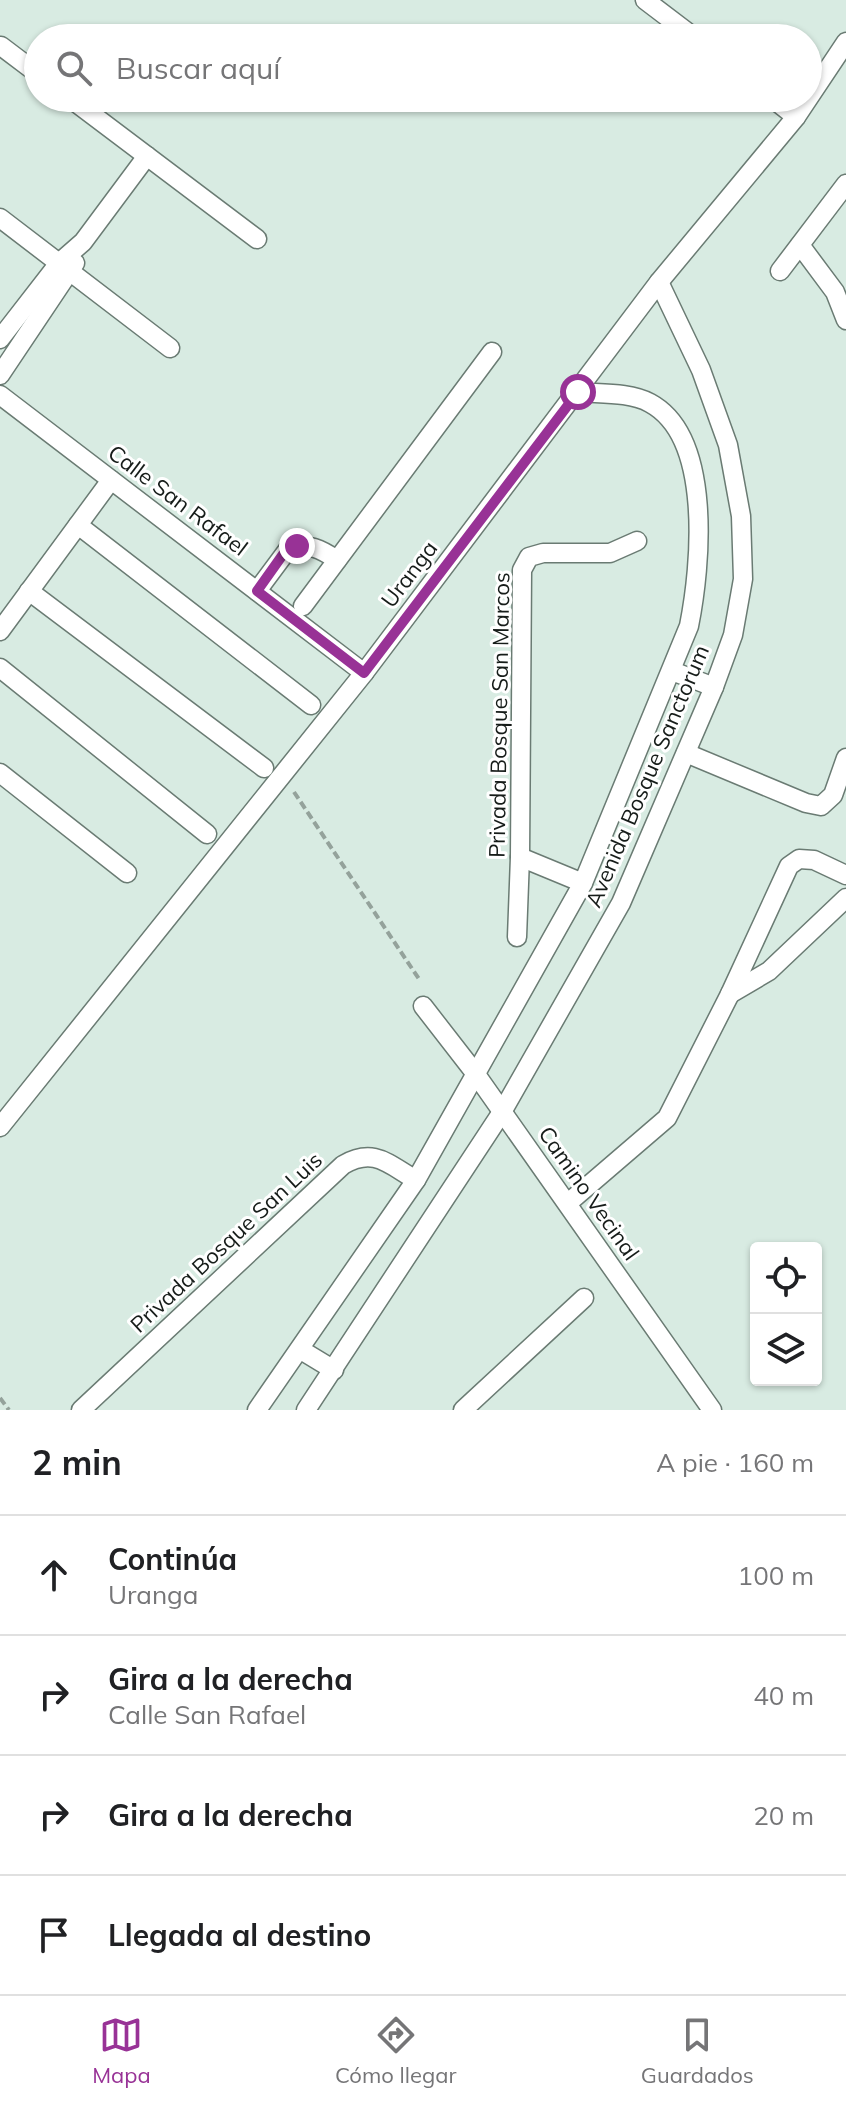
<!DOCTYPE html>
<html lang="es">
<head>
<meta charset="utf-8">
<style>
	:root { --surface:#fff; --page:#f6f6f6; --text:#202124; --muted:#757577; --line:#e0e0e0; --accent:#983296 }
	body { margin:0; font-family:Mulish,sans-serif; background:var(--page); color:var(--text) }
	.controls { position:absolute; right:24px; bottom:24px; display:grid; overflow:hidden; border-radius:8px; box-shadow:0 2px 6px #0004 }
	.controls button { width:72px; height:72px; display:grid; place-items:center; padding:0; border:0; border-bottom:2px solid var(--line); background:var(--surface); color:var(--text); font:40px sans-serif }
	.stop { position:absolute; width:24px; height:24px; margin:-18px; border:6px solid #983296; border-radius:50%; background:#fff }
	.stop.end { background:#983296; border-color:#fff; box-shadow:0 2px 8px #0008 }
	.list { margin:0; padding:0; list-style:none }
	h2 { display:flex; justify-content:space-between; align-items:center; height:104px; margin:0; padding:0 32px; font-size:34px }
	h2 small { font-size:26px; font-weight:400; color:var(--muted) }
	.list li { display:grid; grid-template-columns:52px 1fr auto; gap:24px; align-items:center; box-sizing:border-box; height:120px; padding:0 32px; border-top:2px solid var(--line) }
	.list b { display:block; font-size:30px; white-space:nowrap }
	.list p { margin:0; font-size:26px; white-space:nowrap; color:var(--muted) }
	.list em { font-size:26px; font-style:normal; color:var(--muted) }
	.icon { flex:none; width:44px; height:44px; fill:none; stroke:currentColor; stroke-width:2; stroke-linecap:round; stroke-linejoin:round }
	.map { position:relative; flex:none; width:846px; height:1410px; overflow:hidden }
	.search { position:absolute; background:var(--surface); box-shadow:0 2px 6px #0004; left:24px; right:24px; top:24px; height:88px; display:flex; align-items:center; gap:20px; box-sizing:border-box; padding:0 28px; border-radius:44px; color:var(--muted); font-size:30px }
	.sheet { height:584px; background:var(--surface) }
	nav { display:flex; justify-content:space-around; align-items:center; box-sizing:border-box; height:112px; border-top:2px solid var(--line); background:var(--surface); font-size:22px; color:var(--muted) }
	nav a { display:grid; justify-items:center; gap:4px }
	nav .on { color:var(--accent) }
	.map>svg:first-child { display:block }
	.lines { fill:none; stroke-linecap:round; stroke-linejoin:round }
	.minor-casing { stroke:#6a7b73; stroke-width:21 }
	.path { stroke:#94a29b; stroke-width:4; stroke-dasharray:8 4; stroke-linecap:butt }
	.minor { stroke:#fff; stroke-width:18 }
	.route { stroke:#983296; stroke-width:10 }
	.labels { text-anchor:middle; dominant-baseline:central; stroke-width:6; stroke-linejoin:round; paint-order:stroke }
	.street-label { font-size:22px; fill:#161c19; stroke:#fff }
</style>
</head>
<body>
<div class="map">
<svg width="846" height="1410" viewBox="0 0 846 1410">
	<rect width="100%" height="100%" fill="#d8ebe2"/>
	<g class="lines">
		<!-- minor casing -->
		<g class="minor-casing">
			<g id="minor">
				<polyline points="645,0 695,38"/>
				<polyline points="1,46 38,74"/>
				<polyline points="70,98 257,239"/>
				<polyline points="772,98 796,117"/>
				<polyline points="0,218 170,348"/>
				<polyline points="800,245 835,292 846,320"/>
				<polyline points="780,271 846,184"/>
				<polyline points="0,339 59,263 83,242 147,156"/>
				<polyline points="0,375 75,263"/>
				<polyline points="0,395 364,673"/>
				<polyline points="78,525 311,705"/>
				<polyline points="29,591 264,768"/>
				<path d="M257 591 289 548C309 543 321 549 337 560"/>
				<polyline points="303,606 492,352"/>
				<polyline points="0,631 111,480"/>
				<polyline points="0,668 207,834"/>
				<polyline points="672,671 714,687"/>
				<polyline points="686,753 806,803 821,806 833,795 846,758"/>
				<polyline points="0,773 127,873"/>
				<polyline points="520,857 583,883"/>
				<polyline points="517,937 520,857 522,570 529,557 543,553 610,553 637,541"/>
				<polyline points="730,994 769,971 846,898"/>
				<polyline points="423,1006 475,1073 712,1410"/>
				<polyline points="0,1127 364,673 659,282 796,117 846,42"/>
				<polyline points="568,1203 667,1118 730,994 789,866 799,859 814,860 846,875"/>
				<polyline points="301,1350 334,1370"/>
				<path d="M81 1410 343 1165C374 1147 388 1164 416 1180"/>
				<path d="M257 1410 416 1180 583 883 689 626C701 566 713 437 650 403 630 392 600 394 578 392"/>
				<polyline points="306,1410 502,1112 621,903 714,687 733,635 743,579 741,516 728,445 701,370 659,282"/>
				<polyline points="463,1410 584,1298"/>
			</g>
		</g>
		<!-- path -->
		<g class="path">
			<polyline points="294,792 419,979"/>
			<polyline points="0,1398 9,1410"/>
		</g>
		<!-- minor -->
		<use href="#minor" class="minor"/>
	</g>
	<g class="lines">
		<!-- route -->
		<polyline class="route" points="297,546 289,548 284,553 257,591 364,673 578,392"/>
	</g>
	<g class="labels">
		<!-- street labels -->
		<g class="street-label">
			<text transform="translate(178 500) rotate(37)">Calle San Rafael</text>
			<text transform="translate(409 574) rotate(-53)">Uranga</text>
			<text transform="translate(499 715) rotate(-89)">Privada Bosque San Marcos</text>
			<text transform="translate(647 776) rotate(-67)">Avenida Bosque Sanctorum</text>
			<text transform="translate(589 1193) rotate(55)">Camino Vecinal</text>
			<text transform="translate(226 1242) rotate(-43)">Privada Bosque San Luis</text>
		</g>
	</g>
</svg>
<div class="controls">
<button><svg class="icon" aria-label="locate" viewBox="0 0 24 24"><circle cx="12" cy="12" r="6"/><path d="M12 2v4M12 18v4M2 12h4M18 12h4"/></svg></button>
<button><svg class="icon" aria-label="layers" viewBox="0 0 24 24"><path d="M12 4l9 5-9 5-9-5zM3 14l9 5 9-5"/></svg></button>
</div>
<div class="stop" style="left:578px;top:392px"></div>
<div class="stop end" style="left:297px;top:546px"></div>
<div class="search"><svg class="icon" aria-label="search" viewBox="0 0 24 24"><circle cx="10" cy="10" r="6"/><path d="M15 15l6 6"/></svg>Buscar aquí</div>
</div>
<section class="sheet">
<h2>2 min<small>A pie · 160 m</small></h2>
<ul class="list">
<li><svg class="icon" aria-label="ahead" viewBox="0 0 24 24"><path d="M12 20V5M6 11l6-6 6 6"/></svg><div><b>Continúa</b><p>Uranga</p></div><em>100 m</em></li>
<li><svg class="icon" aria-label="right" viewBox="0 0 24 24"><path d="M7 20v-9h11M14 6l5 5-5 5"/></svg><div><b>Gira a la derecha</b><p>Calle San Rafael</p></div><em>40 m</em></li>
<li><svg class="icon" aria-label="right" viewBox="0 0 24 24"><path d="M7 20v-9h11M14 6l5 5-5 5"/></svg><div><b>Gira a la derecha</b></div><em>20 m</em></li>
<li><svg class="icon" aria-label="arrive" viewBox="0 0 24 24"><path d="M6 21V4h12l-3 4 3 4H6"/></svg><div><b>Llegada al destino</b></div></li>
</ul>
</section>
<nav>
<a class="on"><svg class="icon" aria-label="map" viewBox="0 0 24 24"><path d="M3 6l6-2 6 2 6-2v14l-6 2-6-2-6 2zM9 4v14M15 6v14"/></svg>Mapa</a>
<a><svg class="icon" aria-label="directions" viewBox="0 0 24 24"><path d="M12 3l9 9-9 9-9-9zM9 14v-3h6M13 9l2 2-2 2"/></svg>Cómo llegar</a>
<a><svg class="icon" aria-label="saved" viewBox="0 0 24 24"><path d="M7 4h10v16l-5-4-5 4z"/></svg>Guardados</a>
</nav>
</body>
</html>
